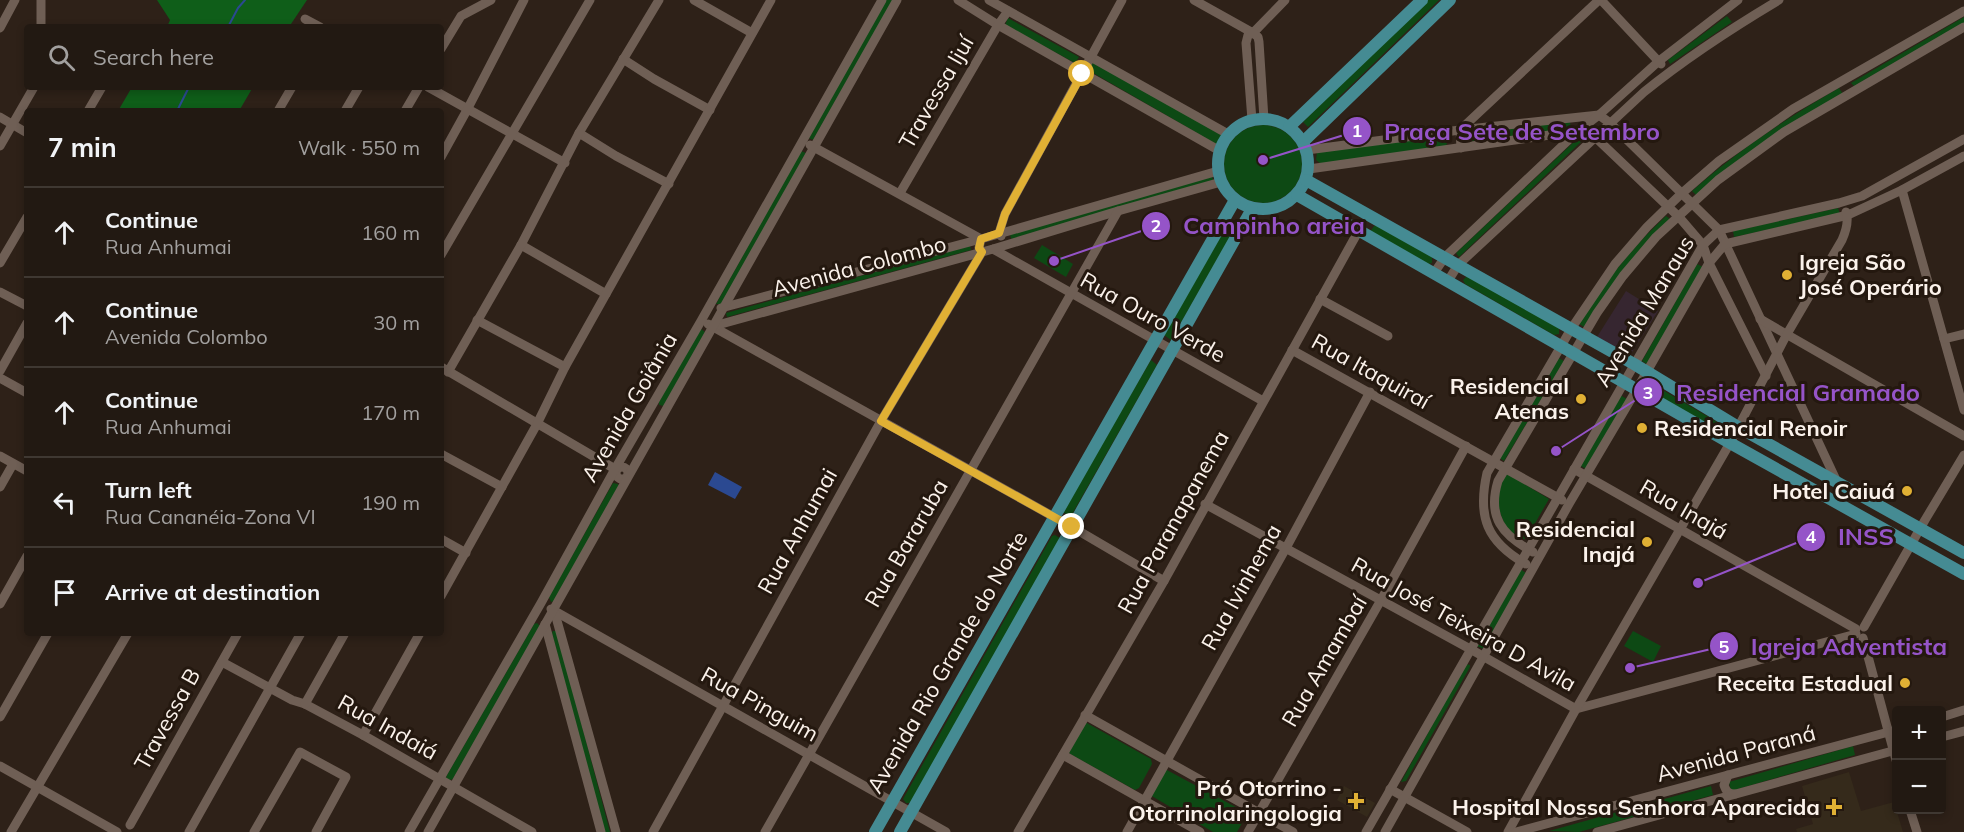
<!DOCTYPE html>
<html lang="en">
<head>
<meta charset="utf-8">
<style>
	:root { --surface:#221912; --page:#2a221b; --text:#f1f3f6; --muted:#a2a09f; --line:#3f3832 }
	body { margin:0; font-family:Mulish,sans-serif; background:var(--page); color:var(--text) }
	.controls { position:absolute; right:18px; bottom:18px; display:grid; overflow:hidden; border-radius:6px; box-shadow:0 3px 9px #0003 }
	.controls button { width:54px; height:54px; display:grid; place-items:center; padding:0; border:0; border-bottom:2px solid var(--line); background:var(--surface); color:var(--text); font:30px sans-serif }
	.stop { position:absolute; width:18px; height:18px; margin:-14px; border:4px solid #e0b034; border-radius:50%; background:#fff }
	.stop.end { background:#e0b034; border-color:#fff; box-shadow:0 2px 6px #0008 }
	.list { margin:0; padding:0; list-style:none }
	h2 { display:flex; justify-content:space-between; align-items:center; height:78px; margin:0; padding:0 24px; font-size:26px }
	h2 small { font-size:20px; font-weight:400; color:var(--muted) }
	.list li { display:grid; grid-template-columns:39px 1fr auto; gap:18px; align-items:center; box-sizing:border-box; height:90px; padding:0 24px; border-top:2px solid var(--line) }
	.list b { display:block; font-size:22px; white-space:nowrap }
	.list p { margin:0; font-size:20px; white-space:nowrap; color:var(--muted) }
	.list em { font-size:20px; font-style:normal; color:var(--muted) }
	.icon { flex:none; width:33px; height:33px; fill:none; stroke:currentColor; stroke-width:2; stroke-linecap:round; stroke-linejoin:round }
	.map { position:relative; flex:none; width:1964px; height:832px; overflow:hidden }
	.search { position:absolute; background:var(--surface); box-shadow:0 3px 9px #0003; left:24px; top:24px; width:420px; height:66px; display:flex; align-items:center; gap:15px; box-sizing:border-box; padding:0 21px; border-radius:6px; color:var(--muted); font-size:22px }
	.panel { position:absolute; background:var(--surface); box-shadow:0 3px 9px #0003; left:24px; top:108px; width:420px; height:528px; border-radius:6px }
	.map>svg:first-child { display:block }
	.commercial { fill:#362630 }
	.medical { fill:#352a1b }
	.green { fill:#0d4914 }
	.forest { fill:#0f5e19 }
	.water { fill:#2b4991 }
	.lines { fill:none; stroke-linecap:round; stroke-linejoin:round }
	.stream { stroke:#2b4991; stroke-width:2 }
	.minor { stroke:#6f5f55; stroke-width:9 }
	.major { stroke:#458b93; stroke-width:12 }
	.route { stroke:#e0b034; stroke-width:8 }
	.poi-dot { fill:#e0b034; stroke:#24180f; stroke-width:2 }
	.labels { text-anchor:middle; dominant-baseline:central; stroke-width:6; stroke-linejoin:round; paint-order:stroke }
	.street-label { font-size:22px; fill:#fbf2eb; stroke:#24180f }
	.poi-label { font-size:22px; font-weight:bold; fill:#fbf2eb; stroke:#24180f; text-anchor:end }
	.leader { fill:none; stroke:#9554c8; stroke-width:2 }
	.callout-dot { fill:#9554c8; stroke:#24180f; stroke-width:2 }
	.mark-label { font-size:18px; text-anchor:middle; font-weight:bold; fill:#fff }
	.callout-label { font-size:24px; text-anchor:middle; font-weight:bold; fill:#9554c8; stroke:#24180f; stroke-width:6; stroke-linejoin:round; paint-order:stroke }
</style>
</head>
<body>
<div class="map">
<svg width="1964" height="832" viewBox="0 0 1964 832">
	<rect width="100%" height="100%" fill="#2e2118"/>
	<!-- commercial -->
	<polygon class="commercial" points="1626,291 1658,311 1629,357 1597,337"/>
	<!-- medical -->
	<g class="medical">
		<polygon points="1849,772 1861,811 1894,802 1903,832 1797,832 1796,829 1813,824 1802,786"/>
		<polygon points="1344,786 1375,803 1367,817 1337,800"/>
	</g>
	<!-- green -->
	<g class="green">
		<polygon points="886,0 893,0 813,140 809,138"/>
		<polygon points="1428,0 1439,0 1308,127 1303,122"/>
		<polygon points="1727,16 1732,22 1670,64 1668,60"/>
		<polygon points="1964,17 1964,23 1854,86 1851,83"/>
		<polygon points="1008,18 1079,57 1075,63 1005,25"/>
		<polygon points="1093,61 1223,136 1218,145 1088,70"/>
		<path d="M1839 88 1843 94 1696 195 1692 191C1737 151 1787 118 1839 88Z"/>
		<polygon points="1570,122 1571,128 1467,142 1465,139 1467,133"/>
		<circle cx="1263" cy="164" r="39"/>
		<polygon points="1444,136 1448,140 1446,146 1321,164 1316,160 1317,152"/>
		<polygon points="1577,139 1581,142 1459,257 1456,253"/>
		<polygon points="801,151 806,153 722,304 716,304"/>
		<polygon points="1212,176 1213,180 1011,239 1010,234"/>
		<polygon points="1838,208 1840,214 1734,237 1733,231"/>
		<path d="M1666 216 1670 219C1636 252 1609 287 1584 327L1578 323C1604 284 1631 248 1666 216Z"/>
		<polygon points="1230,219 1238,223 1171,340 1164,335"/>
		<polygon points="1374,226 1377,226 1432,257 1432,263 1428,264 1370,232"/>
		<polygon points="1042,245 1073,264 1066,277 1034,258"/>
		<polygon points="970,246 971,250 727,317 726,313"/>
		<polygon points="1697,264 1703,267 1647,364 1642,361"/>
		<polygon points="1468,275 1559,328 1559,334 1554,335 1465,284 1463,280"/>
		<polygon points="701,329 705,332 664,406 659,405 659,401"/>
		<polygon points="1557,357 1564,361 1504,461 1498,457"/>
		<polygon points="1151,360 1157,365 1071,516 1062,512"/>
		<polygon points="1649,382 1722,425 1721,431 1644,388 1646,383"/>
		<polygon points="1620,395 1627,399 1586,469 1579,465"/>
		<path d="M1504 474H1508L1549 499 1526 539C1505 540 1495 505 1498 488 1499 484 1503 478 1504 474Z"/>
		<polygon points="613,483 618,484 618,487 554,601 551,602 549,597"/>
		<polygon points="1055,535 1060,538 911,803 906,803 903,799 1052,536"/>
		<polygon points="1520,569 1526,573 1484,649 1477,646"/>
		<polygon points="537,623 540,626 453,779 450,780 446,778 447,775 534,624"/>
		<polygon points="553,631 557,631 610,832 604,832 552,633"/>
		<polygon points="1633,631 1661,646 1653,662 1624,646"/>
		<polygon points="1466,664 1470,665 1470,667 1406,781 1401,782"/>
		<polygon points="1085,722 1151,759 1152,764 1139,788 1135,790 1070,754 1069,752"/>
		<polygon points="1853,746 1855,755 1731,791 1729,782"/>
		<polygon points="1165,769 1245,812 1246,816 1237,832 1213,832 1150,795"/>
		<polygon points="1711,786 1713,795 1579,832 1549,831"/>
	</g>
	<!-- forest -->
	<g class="forest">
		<polygon points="157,0 307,0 289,27 167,27 170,20"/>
		<polygon points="132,87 253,87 239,111 118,111"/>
	</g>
	<!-- water -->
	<polygon class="water" points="715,472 742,487 735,499 708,485"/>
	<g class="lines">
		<!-- stream -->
		<g class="stream">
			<polyline points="228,27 238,8 245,0"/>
			<polyline points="177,111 189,87"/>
		</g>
		<!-- minor -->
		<g class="minor">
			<polyline points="694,0 752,33"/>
			<polyline points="958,0 998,25 1220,151"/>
			<polyline points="989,0 1228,134"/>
			<polyline points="1194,0 1253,33 1285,0"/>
			<polyline points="1601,0 1661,64"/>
			<polyline points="305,19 320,27"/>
			<polyline points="41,27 41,0"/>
			<polyline points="0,28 15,0"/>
			<polyline points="441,49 461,16 491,0"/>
			<polyline points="623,59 654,79 710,110"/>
			<polyline points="428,87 565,163"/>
			<polyline points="88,111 102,87"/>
			<polyline points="278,111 292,87"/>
			<polyline points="345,111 359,87"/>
			<polyline points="405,111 419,87"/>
			<polyline points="0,117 27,133"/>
			<polyline points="1252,120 1246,43 1248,35 1253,33 1258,37 1259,42 1264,119"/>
			<polyline points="579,133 616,156 669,184"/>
			<polyline points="0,146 34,87"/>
			<polyline points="1461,148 1460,130 1599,0"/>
			<polyline points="1307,150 1460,130 1599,115 1610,123 1719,230 1837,482"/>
			<polyline points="441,157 467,110 524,0"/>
			<polyline points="1309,169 1578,131 1595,137 1679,217 1703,245 1709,263 1766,376"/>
			<polyline points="1902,190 1964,410"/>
			<polyline points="900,193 998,25 1008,11"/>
			<polyline points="1001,236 999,233 1005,214 1122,0"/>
			<polyline points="521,245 606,294"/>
			<polyline points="993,249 1263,401"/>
			<polyline points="441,255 590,0"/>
			<polyline points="0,263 27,217"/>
			<polyline points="1434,273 1445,257 1578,131 1599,115 1659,61 1738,0"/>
			<path d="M1448 281 1458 265 1644 92C1686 58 1732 28 1779 0"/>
			<polyline points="0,292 27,306"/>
			<polyline points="1320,299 1388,336"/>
			<polyline points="721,308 981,239 1218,171"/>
			<polyline points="1760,319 1964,436"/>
			<polyline points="477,320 565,367"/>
			<polyline points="708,324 1072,527 1164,581"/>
			<polyline points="714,326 993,249 1118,211 1221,182"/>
			<polyline points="1944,339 1964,334"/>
			<polyline points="1292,350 1562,500"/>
			<polyline points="441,367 615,469"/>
			<polyline points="0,371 27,323"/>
			<polyline points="448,372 521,245 579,133 659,0"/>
			<polyline points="0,378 27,393"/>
			<polyline points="441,454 502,487"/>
			<polyline points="0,456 27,471"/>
			<circle cx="622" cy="473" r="6"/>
			<polyline points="1574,469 1856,629"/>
			<polyline points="0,487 13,464"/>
			<polyline points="1205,504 1472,650 1576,709 1856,634"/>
			<polyline points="441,539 466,553"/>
			<path d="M1533 552C1502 535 1487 517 1498 481L1597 313 1623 276 1656 237 1718 180 1784 132 1964 27"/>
			<path d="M1526 564C1487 542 1477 517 1487 473L1571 329 1615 264 1647 227 1681 194 1719 161 1793 109 1964 11"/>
			<polyline points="441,596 537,424 565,367 771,0"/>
			<polyline points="0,604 27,556"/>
			<polyline points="551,609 946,832"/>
			<polyline points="554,610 616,832"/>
			<polyline points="545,624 601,832"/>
			<polyline points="1864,627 1925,520 1964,455"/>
			<polyline points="1863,638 1896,760"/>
			<polyline points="222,662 292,700 305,704 363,735 532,832"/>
			<polyline points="305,704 345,633"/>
			<polyline points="1085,715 1293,832"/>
			<polyline points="0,717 48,633"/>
			<polyline points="1942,717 1964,710"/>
			<polyline points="363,735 420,633"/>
			<polyline points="1942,737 1964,731"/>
			<polyline points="1063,755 1200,832"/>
			<polyline points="0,766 117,832"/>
			<path d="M1728 775 1724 785C1726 791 1728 794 1735 794"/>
			<polyline points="1390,789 1467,832"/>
			<polyline points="1910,810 1917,832"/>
			<polyline points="130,825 238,633"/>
			<polyline points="11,832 128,633"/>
			<polyline points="189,832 301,633"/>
			<polyline points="254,832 300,752 346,777 316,832"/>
			<polyline points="409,832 541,603 615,469 701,321 882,0"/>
			<polyline points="428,832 897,0"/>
			<polyline points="653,832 881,421 982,252 979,248 981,239 810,145"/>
			<polyline points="765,832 1118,211"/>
			<polyline points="1018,832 1164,581 1359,230"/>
			<polyline points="1127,832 1286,548 1370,392"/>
			<polyline points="1248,832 1381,600 1466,446"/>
			<polyline points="1366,832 1703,245 1719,230 1839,203 1862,196 1964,139"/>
			<polyline points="1385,832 1569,504 1637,389 1709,263 1725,244 1848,215 1902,190 1964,156"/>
			<path d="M1508 832 1576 709 1730 443 1787 334 1842 240C1846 231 1849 221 1846 212"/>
			<polyline points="1516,832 1896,730"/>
			<polyline points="1597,832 1896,750"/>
		</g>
		<!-- major -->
		<g class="major">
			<circle cx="1263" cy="164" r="45"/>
			<polyline points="1289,127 1422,0"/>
			<polyline points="1303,142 1450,0"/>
			<polyline points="1306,180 1634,364 1738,427 1964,553"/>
			<polyline points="1297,195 1730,443 1964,574"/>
			<polyline points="875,832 1235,200"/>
			<polyline points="900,832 1252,209"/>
		</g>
	</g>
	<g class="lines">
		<!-- route -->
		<polyline class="route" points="1072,527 881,421 982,252 979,248 981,239 999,233 1005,214 1082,74"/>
	</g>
	<!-- markers -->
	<g class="poi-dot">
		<circle cx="1787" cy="275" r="6"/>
		<circle cx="1581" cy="399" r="6"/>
		<circle cx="1642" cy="428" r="6"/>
		<circle cx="1907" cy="491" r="6"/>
		<circle cx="1647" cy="542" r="6"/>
		<circle cx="1905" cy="683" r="6"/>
		<path d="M1353 792h6v6h6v6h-6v6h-6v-6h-6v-6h6z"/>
		<path d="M1831 798h6v6h6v6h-6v6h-6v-6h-6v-6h6z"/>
	</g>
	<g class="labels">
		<!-- street labels -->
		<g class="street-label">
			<text transform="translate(936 92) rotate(-60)">Travessa Ijuí</text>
			<text transform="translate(859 266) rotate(-15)">Avenida Colombo</text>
			<text transform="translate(1644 311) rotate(-59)">Avenida Manaus</text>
			<text transform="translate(1153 317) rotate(29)">Rua Ouro Verde</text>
			<text transform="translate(1371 371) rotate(29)">Rua Itaquiraí</text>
			<text transform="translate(629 407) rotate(-60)">Avenida Goiânia</text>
			<text transform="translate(1684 509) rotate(30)">Rua Inajá</text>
			<text transform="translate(1173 522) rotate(-61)">Rua Paranapanema</text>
			<text transform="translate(797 531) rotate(-61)">Rua Anhumai</text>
			<text transform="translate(906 543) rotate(-60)">Rua Bararuba</text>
			<text transform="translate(1241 587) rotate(-61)">Rua Ivinhema</text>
			<text transform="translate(1464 624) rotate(29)">Rua José Teixeira D Avila</text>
			<text transform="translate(1324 661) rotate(-60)">Rua Amambaí</text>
			<text transform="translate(947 662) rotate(-60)">Avenida Rio Grande do Norte</text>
			<text transform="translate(760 704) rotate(29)">Rua Pinguim</text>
			<text transform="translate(167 719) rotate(-61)">Travessa B</text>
			<text transform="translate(388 727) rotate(29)">Rua Indaiá</text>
			<text transform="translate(1736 753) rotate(-15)">Avenida Paraná</text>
		</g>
		<!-- poi labels -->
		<g class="poi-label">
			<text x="1799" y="262" text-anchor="start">Igreja São<tspan x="1799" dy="25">José Operário</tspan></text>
			<text x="1569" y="386">Residencial<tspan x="1569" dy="25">Atenas</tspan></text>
			<text x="1654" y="428" text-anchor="start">Residencial Renoir</text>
			<text x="1895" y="491">Hotel Caiuá</text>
			<text x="1635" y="529">Residencial<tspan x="1635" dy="25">Inajá</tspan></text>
			<text x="1893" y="683">Receita Estadual</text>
			<text x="1342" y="788">Pró Otorrino -<tspan x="1342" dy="25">Otorrinolaringologia</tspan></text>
			<text x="1820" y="807">Hospital Nossa Senhora Aparecida</text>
		</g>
	</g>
	<!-- callouts -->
	<path class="leader" d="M1263 160L1357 131M1054 261L1156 226M1556 451L1648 392M1698 583L1811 537M1630 668L1724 646"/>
	<g class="callout-dot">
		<circle cx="1263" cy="160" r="6"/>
		<circle cx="1054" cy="261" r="6"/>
		<circle cx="1556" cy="451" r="6"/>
		<circle cx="1698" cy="583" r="6"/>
		<circle cx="1630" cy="668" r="6"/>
		<circle cx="1357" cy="131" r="15"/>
		<circle cx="1156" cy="226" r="15"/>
		<circle cx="1648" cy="392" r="15"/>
		<circle cx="1811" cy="537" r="15"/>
		<circle cx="1724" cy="646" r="15"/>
	</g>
	<g class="mark-label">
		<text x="1357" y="137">1</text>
		<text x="1156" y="232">2</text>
		<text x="1648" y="399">3</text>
		<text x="1811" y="543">4</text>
		<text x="1724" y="653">5</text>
	</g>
	<g class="callout-label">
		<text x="1522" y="140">Praça Sete de Setembro</text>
		<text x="1274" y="234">Campinho areia</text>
		<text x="1798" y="401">Residencial Gramado</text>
		<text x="1866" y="545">INSS</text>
		<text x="1849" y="655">Igreja Adventista</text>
	</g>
</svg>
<div class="controls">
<button>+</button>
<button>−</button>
</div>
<div class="stop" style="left:1082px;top:74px"></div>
<div class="stop end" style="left:1072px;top:527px"></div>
<div class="search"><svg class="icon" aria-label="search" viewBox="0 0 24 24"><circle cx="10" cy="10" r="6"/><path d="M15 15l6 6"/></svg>Search here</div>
<section class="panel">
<h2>7 min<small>Walk · 550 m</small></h2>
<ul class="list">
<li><svg class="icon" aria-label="ahead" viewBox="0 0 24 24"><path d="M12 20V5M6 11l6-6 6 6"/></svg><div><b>Continue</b><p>Rua Anhumai</p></div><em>160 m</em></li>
<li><svg class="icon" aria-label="ahead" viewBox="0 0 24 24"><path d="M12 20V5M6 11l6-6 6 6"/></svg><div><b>Continue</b><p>Avenida Colombo</p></div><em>30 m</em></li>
<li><svg class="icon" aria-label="ahead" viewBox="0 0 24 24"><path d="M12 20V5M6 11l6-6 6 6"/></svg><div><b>Continue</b><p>Rua Anhumai</p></div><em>170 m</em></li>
<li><svg class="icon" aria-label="left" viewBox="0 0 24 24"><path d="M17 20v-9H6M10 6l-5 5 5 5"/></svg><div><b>Turn left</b><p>Rua Cananéia-Zona VI</p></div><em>190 m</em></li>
<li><svg class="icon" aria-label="arrive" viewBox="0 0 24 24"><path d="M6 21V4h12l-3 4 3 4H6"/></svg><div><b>Arrive at destination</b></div></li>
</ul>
</section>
</div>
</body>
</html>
